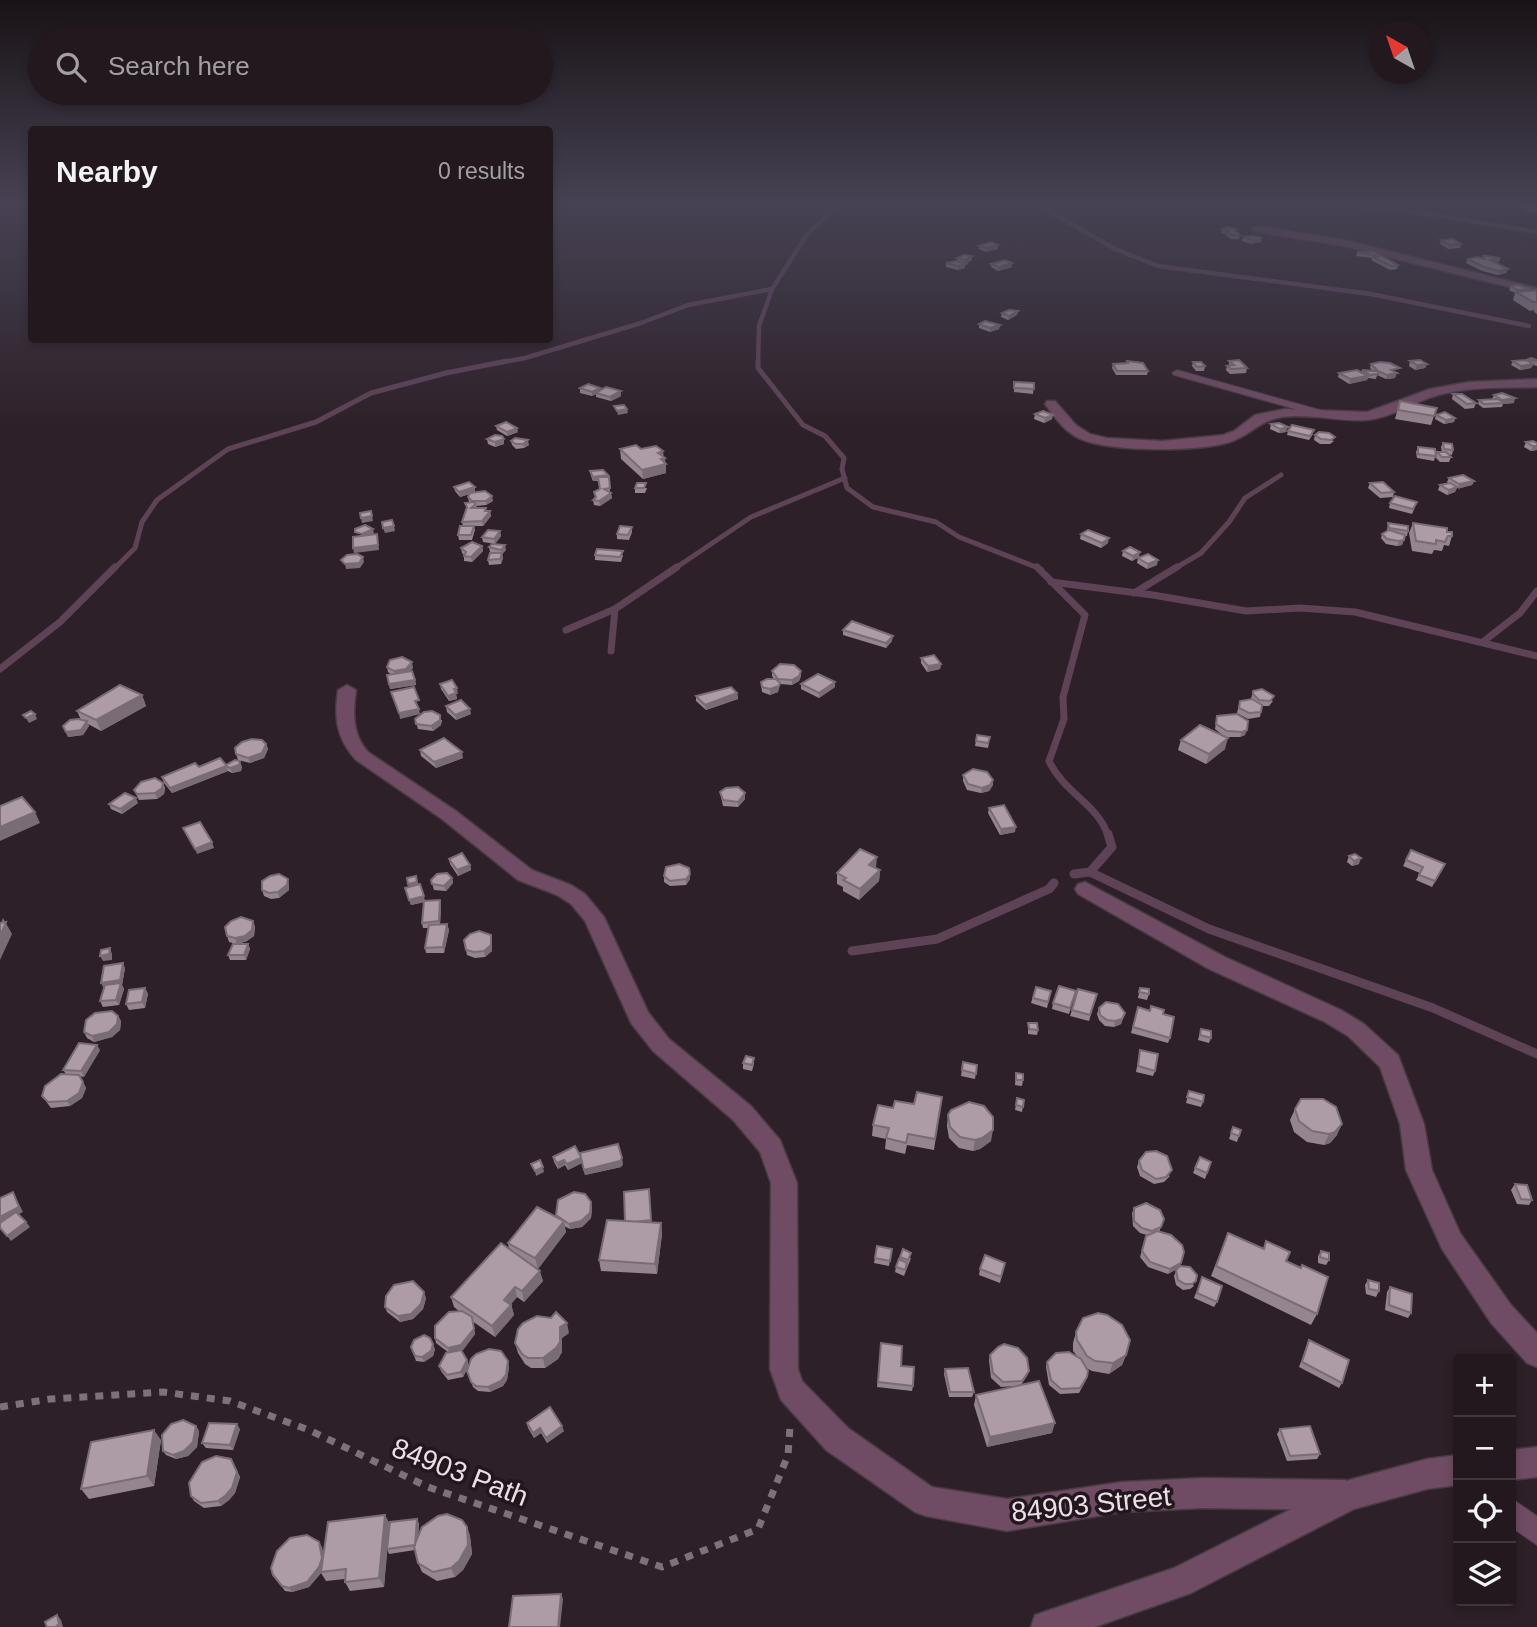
<!DOCTYPE html>
<html lang="en">
<head>
<meta charset="utf-8">
<style>
	:root { --surface:#22181e; --page:#2a2127; --text:#f1f3f6; --muted:#a2a0a4; --line:#3f373c }
	body { margin:0; font-family:Arial,sans-serif; background:var(--page); color:var(--text) }
	.controls { position:absolute; right:21px; bottom:21px; display:grid; overflow:hidden; border-radius:7px; box-shadow:0 4px 10px #0003 }
	.controls button { width:63px; height:63px; display:grid; place-items:center; padding:0; border:0; border-bottom:2px solid var(--line); background:var(--surface); color:var(--text); font:35px sans-serif }
	.compass { position:absolute; left:1369px; top:21px; width:63px; height:63px; border-radius:50%; background:var(--surface); box-shadow:0 4px 10px #0003; rotate:320deg }
	.list { margin:0; padding:0; list-style:none }
	h2 { display:flex; justify-content:space-between; align-items:center; height:91px; margin:0; padding:0 28px; font-size:30px }
	h2 small { font-size:23px; font-weight:400; color:var(--muted) }
	.icon { flex:none; width:38px; height:38px; fill:none; stroke:currentColor; stroke-width:2; stroke-linecap:round; stroke-linejoin:round }
	.map { position:relative; flex:none; width:1537px; height:1627px; overflow:hidden }
	.search { position:absolute; background:var(--surface); box-shadow:0 4px 10px #0003; left:28px; top:28px; width:525px; height:77px; display:flex; align-items:center; gap:18px; box-sizing:border-box; padding:0 24px; border-radius:38px; color:var(--muted); font-size:26px }
	.panel { position:absolute; background:var(--surface); box-shadow:0 4px 10px #0003; left:28px; top:126px; width:525px; height:217px; border-radius:7px }
	.map>svg:first-child { display:block }
	.lines { fill:none; stroke-linecap:round; stroke-linejoin:round }
	.stream-far3 { stroke:#5e4356; stroke-width:4.5 }
	.stream-far2 { stroke:#5e4356; stroke-width:5 }
	.stream-far1 { stroke:#5e4356; stroke-width:7 }
	.stream { stroke:#5e4356; stroke-width:9 }
	.service-casing { stroke:#473b42; stroke-width:2 }
	.minor-casing { stroke:#473b42; stroke-width:3 }
	.tertiary-casing { stroke:#473b42; stroke-width:3 }
	.path { stroke:#7d7279; stroke-width:7; stroke-dasharray:8 8; stroke-linecap:butt }
	.service { fill:#6f4c63; fill-rule:evenodd }
	.minor { fill:#6f4c63; fill-rule:evenodd }
	.tertiary { fill:#6f4c63; fill-rule:evenodd }
	.wall { fill:#95858f }
	.shaded-wall { fill:#796c74 }
	.building { fill:#ad9ba6; stroke:#796c74; stroke-width:2 }
	.labels { text-anchor:middle; dominant-baseline:central; stroke-width:7; stroke-linejoin:round; paint-order:stroke }
	.near-street-label { font-size:28px; fill:#e9dfe5; stroke:#23161e }
</style>
</head>
<body>
<div class="map">
<svg width="1537" height="1627" viewBox="0 0 1537 1627">
	<rect width="100%" height="100%" fill="#2d2028"/>
	<g class="lines">
		<!-- stream-far3 -->
		<g class="stream-far3">
			<polyline points="703,203 780,203"/>
			<polyline points="1036,203 1115,249 1158,266 1371,294 1529,326"/>
			<polyline points="1340,203 1437,215 1537,232"/>
			<polyline points="498,363 525,358 641,323 688,305 772,289"/>
			<polyline points="758,363 759,326 772,289 808,233 841,203"/>
		</g>
		<!-- stream-far2 -->
		<g class="stream-far2">
			<polyline points="758,361 758,368 803,425 825,436 844,458 842,469 847,488 873,507 936,522 959,537 1041,569"/>
			<polyline points="114,569 135,548 142,522 157,500 228,449 316,422 371,393 446,373 507,361"/>
			<polyline points="674,569 751,517 845,478"/>
			<polyline points="1174,569 1201,553 1229,522 1245,498 1281,475"/>
		</g>
		<!-- stream-far1 -->
		<g class="stream-far1">
			<path d="M1037 567 1085 615 1063 697 1064 719 1049 761C1064 793 1099 805 1108 836"/>
			<polyline points="1051,582 1153,595 1246,611 1300,608 1355,612 1537,656"/>
			<polyline points="1134,593 1177,567"/>
			<polyline points="566,630 615,609 677,567"/>
			<polyline points="1484,641 1520,613 1537,591"/>
			<polyline points="611,651 615,609"/>
			<polyline points="0,669 60,622 115,567"/>
		</g>
		<!-- stream -->
		<g class="stream">
			<polyline points="1108,834 1112,847 1090,872 1209,929 1433,1008 1537,1054"/>
			<polyline points="1074,874 1090,872"/>
			<polyline points="852,951 937,939 1049,889 1054,883"/>
		</g>
		<!-- service casing -->
		<g class="service-casing">
			<g id="service">
				<polygon points="1177,370 1331,413 1332,415 1323,417 1174,375 1172,373"/>
				<polygon points="1511,1498 1537,1516 1537,1545 1511,1527"/>
			</g>
		</g>
		<!-- minor casing -->
		<g class="minor-casing">
			<g id="minor">
				<polygon points="1257,226 1344,240 1537,288 1537,294 1344,246 1254,231 1252,229"/>
				<path d="M1537 379V387C1503 388 1464 386 1432 397 1410 404 1390 418 1367 420 1339 422 1310 413 1282 417 1259 421 1251 435 1230 442 1197 452 1115 452 1083 440 1066 434 1055 418 1045 404L1047 401H1055L1076 425 1090 434 1107 438 1162 441 1223 435 1234 431 1255 415 1285 409 1367 412 1430 389 1469 382Z"/>
				<path d="M347 685 356 690C353 713 352 734 368 752L456 811 532 870 571 885 585 894 604 917 648 1012 669 1039 751 1106 780 1140 797 1183 798 1369 802 1381 848 1428 932 1487 1007 1499 1122 1482 1203 1478 1345 1480 1356 1484 1360 1495 1356 1506 1345 1510 1203 1508 1122 1512 1007 1531 926 1516 915 1512 826 1450 781 1400 770 1369 771 1183 760 1152 733 1120 653 1051 631 1023 585 921 571 904 557 895 518 880 442 819 356 760C336 738 334 718 338 690Z"/>
				<polygon points="1085,882 1225,957 1341,1010 1364,1024 1398,1055 1424,1124 1432,1170 1460,1233 1511,1305 1537,1333 1537,1367 1527,1363 1491,1323 1442,1249 1406,1170 1400,1124 1380,1067 1348,1036 1325,1022 1209,969 1078,894 1075,889 1078,884"/>
			</g>
		</g>
		<!-- tertiary casing -->
		<g class="tertiary-casing">
			<g id="tertiary">
				<polygon points="1537,1447 1537,1477 1511,1480 1511,1450"/>
				<polygon points="1458,1455 1458,1485 1427,1489 1354,1509 1191,1593 1095,1627 1031,1627 1035,1615 1174,1568 1349,1480 1427,1459"/>
			</g>
		</g>
		<!-- path -->
		<polyline class="path" points="0,1407 50,1399 163,1392 230,1401 309,1430 428,1487 662,1567 758,1529 788,1455 790,1427"/>
		<!-- service -->
		<use href="#service" class="service"/>
		<!-- minor -->
		<use href="#minor" class="minor"/>
		<!-- tertiary -->
		<use href="#tertiary" class="tertiary"/>
	</g>
	<!-- wall -->
	<g class="wall">
		<polygon points="1520,204 1537,204 1537,212 1533,213 1518,207"/>
		<polygon points="1222,229 1237,229 1236,232 1240,235 1239,239 1230,239 1226,235 1226,234 1221,233"/>
		<polygon points="1243,237 1262,238 1261,242 1251,244 1242,241"/>
		<polygon points="1441,240 1461,244 1460,248 1448,249 1440,244"/>
		<polygon points="979,246 998,249 986,252 979,249"/>
		<polygon points="1357,252 1374,252 1398,265 1397,269 1390,270 1371,260 1372,258 1356,256"/>
		<polygon points="1483,256 1500,258 1499,262 1495,263 1508,269 1506,273 1498,275 1482,271 1466,263 1468,259 1482,258"/>
		<polygon points="957,258 972,260 965,264 965,268 958,270 946,267 946,263 957,261"/>
		<polygon points="1012,263 1012,267 998,271 991,267 991,264"/>
		<polygon points="1511,286 1530,289 1529,291 1537,291 1537,314 1534,312 1534,310 1530,311 1513,300 1515,293 1509,290"/>
		<polygon points="1018,311 1017,315 1008,320 1001,317 1002,313"/>
		<polygon points="979,324 1000,325 999,329 990,332 979,328"/>
		<polygon points="1537,360 1537,366 1533,365 1531,368 1520,370 1511,365 1513,361"/>
		<polygon points="1127,361 1148,371 1147,375 1116,375 1112,368 1113,364 1126,363"/>
		<polygon points="1229,361 1247,368 1246,373 1230,374 1226,370 1227,366 1229,366"/>
		<polygon points="1410,361 1427,364 1425,368 1415,370 1409,366"/>
		<polygon points="1193,362 1205,366 1204,371 1196,371 1192,366"/>
		<polygon points="1371,364 1398,373 1396,373 1395,378 1386,379 1377,375 1376,379 1368,378 1367,380 1349,384 1338,377 1339,373 1362,372 1362,370 1372,370 1370,368"/>
		<polygon points="1014,382 1034,383 1033,394 1014,392"/>
		<polygon points="580,388 621,391 621,396 611,401 596,397 596,394 592,396 580,393"/>
		<polygon points="1453,394 1476,403 1474,408 1465,409 1452,399"/>
		<polygon points="1494,395 1514,403 1503,404 1502,407 1483,408 1478,404 1479,400 1492,399"/>
		<polygon points="1400,401 1434,416 1431,425 1395,419"/>
		<polygon points="1035,414 1052,419 1044,423 1034,419"/>
		<polygon points="1436,415 1455,418 1454,422 1444,424 1435,419"/>
		<polygon points="1271,424 1286,432 1279,433 1270,429"/>
		<polygon points="496,426 518,432 507,436 497,430"/>
		<polygon points="1288,431 1313,434 1309,440 1287,435"/>
		<polygon points="1315,435 1334,441 1330,444 1320,444 1314,440"/>
		<polygon points="487,439 504,439 504,444 495,447 488,444"/>
		<polygon points="511,441 529,445 524,448 516,449 512,445"/>
		<polygon points="1526,442 1537,443 1537,450 1531,451 1524,447"/>
		<polygon points="1443,443 1453,450 1452,455 1448,454 1451,457 1449,462 1440,462 1435,457 1434,461 1417,458 1416,452 1418,447 1436,455 1437,452 1442,452 1441,447"/>
		<polygon points="620,449 641,449 663,457 665,458 666,473 643,479 621,459"/>
		<polygon points="590,471 609,477 610,492 612,498 600,506 594,505 593,500 595,498 594,492 600,490 598,481 593,481 591,476"/>
		<polygon points="1449,478 1474,481 1472,485 1457,488 1455,492 1447,495 1438,490 1440,485 1449,484 1447,482"/>
		<polygon points="1370,483 1394,492 1393,497 1380,498 1368,488"/>
		<polygon points="454,487 475,487 475,492 493,501 486,505 476,506 477,508 490,511 491,516 483,526 474,526 475,530 472,540 459,540 458,535 463,526 462,522 467,509 465,503 469,502 468,497 470,494 460,497 455,491"/>
		<polygon points="635,488 647,488 645,493 635,493"/>
		<polygon points="1390,503 1415,507 1412,514 1389,508"/>
		<polygon points="1388,523 1408,531 1407,536 1405,536 1402,545 1397,546 1386,544 1381,538 1382,534 1387,531"/>
		<polygon points="1413,523 1447,532 1452,536 1449,546 1444,545 1442,551 1434,550 1432,554 1412,551 1409,533"/>
		<polygon points="632,527 632,532 629,540 617,539 617,534"/>
		<polygon points="500,531 501,536 495,544 483,542 482,537"/>
		<polygon points="1081,534 1108,543 1101,548 1080,539"/>
		<polygon points="482,546 483,551 472,562 464,561 464,555 462,553 461,548"/>
		<polygon points="489,547 506,550 502,554 503,558 501,564 489,565 488,560 493,553 490,552"/>
		<polygon points="1123,551 1139,557 1132,561 1122,556"/>
		<polygon points="595,555 623,555 621,562 595,560"/>
		<polygon points="1138,558 1157,565 1147,569 1137,563"/>
		<polygon points="843,630 892,641 886,648 843,635"/>
		<polygon points="921,658 941,664 940,669 927,672 921,663"/>
		<polygon points="387,667 413,668 410,671 415,680 416,685 390,689 387,675 392,675 388,672"/>
		<polygon points="772,671 801,676 799,681 792,685 780,684 778,692 770,695 762,692 761,682 774,679 772,676"/>
		<polygon points="440,684 458,694 456,694 457,699 449,701 441,689"/>
		<polygon points="801,684 835,687 819,698 801,689"/>
		<polygon points="1253,691 1273,701 1269,706 1262,706 1260,717 1248,719 1237,713 1240,701 1251,699"/>
		<polygon points="737,693 738,699 706,710 696,701 696,696"/>
		<polygon points="142,695 146,706 101,731 88,724 89,726 83,735 68,737 63,726 81,720 77,711"/>
		<polygon points="446,706 471,714 456,720 447,712"/>
		<polygon points="1217,716 1245,735 1240,737 1225,737 1215,729"/>
		<polygon points="415,719 442,720 441,725 433,731 418,729"/>
		<polygon points="977,735 990,737 988,748 975,746"/>
		<polygon points="1181,740 1225,749 1206,764 1178,750"/>
		<polygon points="266,744 268,749 264,758 250,763 238,760 236,754"/>
		<polygon points="420,750 463,758 436,768 421,756"/>
		<polygon points="226,765 242,767 241,771 232,773 228,771 172,793 164,783 162,777 199,767"/>
		<polygon points="963,775 993,780 993,785 989,791 981,793 967,790 963,781"/>
		<polygon points="163,783 165,788 164,794 157,799 139,800 134,790"/>
		<polygon points="720,792 745,793 745,799 738,807 723,806"/>
		<polygon points="138,803 122,814 111,809 109,804"/>
		<polygon points="989,808 1015,832 1000,835 988,813"/>
		<polygon points="1349,856 1359,864 1352,866 1347,862"/>
		<polygon points="449,859 470,865 471,870 458,876 450,864"/>
		<polygon points="1406,860 1445,864 1432,887 1416,880 1420,873 1403,866"/>
		<polygon points="876,868 880,870 879,881 859,900 843,891 843,887 837,884 837,873"/>
		<polygon points="416,876 418,885 425,901 441,905 440,925 447,924 449,930 444,953 426,953 425,948 429,928 423,928 422,923 424,902 411,905 405,888 409,887"/>
		<polygon points="664,876 690,879 686,885 670,886 664,882"/>
		<polygon points="452,878 453,883 446,891 434,890 431,880"/>
		<polygon points="289,884 289,890 279,898 271,899 264,896 262,890"/>
		<polygon points="255,926 254,936 247,941 238,944 248,944 250,949 246,960 230,960 228,955 236,944 229,942 227,936"/>
		<polygon points="491,935 492,951 485,957 475,958 467,955 464,940"/>
		<polygon points="125,968 122,985 124,989 119,1005 103,1007 100,1001 104,989"/>
		<polygon points="1036,987 1051,991 1047,1008 1031,1003"/>
		<polygon points="145,988 148,994 145,1008 129,1010 126,1004"/>
		<polygon points="1140,988 1149,994 1147,1000 1138,998"/>
		<polygon points="1076,991 1069,1014 1052,1009 1053,1003"/>
		<polygon points="1097,994 1089,1021 1070,1016 1072,1010"/>
		<polygon points="1138,1007 1163,1014 1170,1038 1168,1043 1131,1033"/>
		<polygon points="1099,1008 1125,1013 1121,1024 1114,1027 1105,1026 1099,1020 1097,1014"/>
		<polygon points="118,1016 121,1021 120,1030 112,1037 94,1042 87,1038 84,1032"/>
		<polygon points="1028,1023 1038,1030 1037,1035 1028,1034"/>
		<polygon points="1201,1029 1211,1038 1209,1043 1198,1040"/>
		<polygon points="100,1050 84,1077 80,1076 86,1088 82,1098 70,1106 51,1108 42,1096 66,1074 63,1070"/>
		<polygon points="1140,1050 1155,1071 1153,1076 1136,1072"/>
		<polygon points="754,1058 754,1064 752,1071 743,1069 743,1063"/>
		<polygon points="963,1062 977,1065 975,1079 961,1076"/>
		<polygon points="1016,1073 1023,1080 1022,1086 1015,1085"/>
		<polygon points="1189,1091 1203,1102 1201,1107 1186,1103"/>
		<polygon points="942,1097 934,1150 907,1145 905,1154 885,1149 886,1139 872,1136 873,1125 893,1108 914,1104"/>
		<polygon points="1017,1098 1024,1100 1022,1112 1015,1110"/>
		<polygon points="1295,1109 1337,1135 1330,1143 1324,1145 1307,1142 1294,1132 1290,1120"/>
		<polygon points="948,1115 991,1141 980,1149 973,1151 959,1148 949,1138 947,1126"/>
		<polygon points="1233,1127 1241,1130 1237,1142 1229,1139"/>
		<polygon points="553,1157 581,1157 623,1164 621,1167 585,1175 582,1163 568,1170 565,1165 558,1169 554,1162"/>
		<polygon points="1200,1157 1211,1162 1205,1179 1193,1173"/>
		<polygon points="1139,1161 1170,1176 1164,1182 1154,1184 1140,1176 1137,1167"/>
		<polygon points="1515,1184 1532,1200 1529,1205 1517,1204 1511,1190"/>
		<polygon points="649,1189 651,1223 661,1223 662,1234 657,1274 601,1271 599,1260 625,1221"/>
		<polygon points="591,1202 592,1208 591,1218 582,1227 570,1229 564,1226 566,1232 538,1269 543,1281 524,1302 517,1297 511,1304 514,1315 495,1337 472,1321 475,1334 463,1350 455,1351 467,1360 469,1366 463,1377 448,1380 441,1371 439,1366 449,1353 436,1343 435,1338 459,1311 454,1307 451,1297 509,1249 508,1243 557,1217 556,1215"/>
		<polygon points="1134,1208 1164,1219 1159,1232 1181,1263 1179,1267 1194,1286 1190,1289 1183,1290 1176,1285 1174,1276 1177,1269 1168,1274 1148,1267 1140,1257 1146,1236 1147,1235 1140,1233 1133,1226 1132,1213"/>
		<polygon points="1228,1233 1263,1249 1266,1241 1286,1261 1317,1314 1311,1325 1211,1276"/>
		<polygon points="892,1249 889,1266 874,1263 875,1258"/>
		<polygon points="1321,1251 1329,1260 1326,1265 1318,1263 1318,1256"/>
		<polygon points="900,1257 911,1258 904,1276 895,1272 896,1267"/>
		<polygon points="1005,1263 1000,1283 979,1275 980,1269"/>
		<polygon points="1202,1277 1217,1302 1214,1307 1194,1298"/>
		<polygon points="1368,1280 1379,1291 1376,1297 1366,1294 1365,1285"/>
		<polygon points="1390,1287 1411,1313 1408,1318 1385,1310 1387,1292"/>
		<polygon points="426,1298 423,1309 413,1319 400,1322 387,1312 385,1307"/>
		<polygon points="1076,1332 1126,1355 1122,1365 1109,1374 1092,1371 1086,1368 1087,1377 1085,1382 1079,1393 1060,1394 1049,1385 1046,1367 1047,1362 1077,1356 1073,1351 1073,1343"/>
		<polygon points="569,1333 562,1338 562,1352 558,1359 545,1368 531,1368 525,1364 518,1353 515,1343"/>
		<polygon points="1309,1340 1342,1383 1339,1388 1299,1367"/>
		<polygon points="881,1343 901,1366 913,1386 912,1391 877,1387"/>
		<polygon points="411,1347 435,1349 433,1356 424,1362 416,1361"/>
		<polygon points="990,1355 1029,1371 1027,1376 1021,1385 1052,1433 987,1447 974,1405 976,1395 1017,1386 1001,1387 991,1378 989,1360"/>
		<polygon points="509,1367 507,1380 503,1386 490,1392 478,1391 473,1387 467,1371"/>
		<polygon points="945,1369 974,1392 972,1397 949,1397 944,1374"/>
		<polygon points="527,1423 564,1431 547,1443 541,1433 534,1438 528,1428"/>
		<polygon points="196,1426 199,1431 197,1447 188,1456 176,1459 166,1455 163,1451"/>
		<polygon points="240,1429 233,1450 206,1448 202,1443"/>
		<polygon points="1280,1429 1320,1454 1317,1459 1287,1461 1277,1434"/>
		<polygon points="161,1440 154,1486 89,1499 81,1489"/>
		<polygon points="234,1464 240,1477 235,1493 229,1500 221,1506 204,1508 194,1501 191,1496"/>
		<polygon points="417,1519 419,1524 418,1536 467,1527 470,1536 472,1554 463,1570 455,1577 437,1581 422,1572 418,1563 415,1550 389,1554 387,1549 384,1587 350,1591 345,1582 345,1579 326,1581 321,1573 309,1587 292,1592 285,1591 273,1575 322,1547 323,1554 389,1524"/>
	</g>
	<!-- shaded-wall -->
	<g class="shaded-wall">
		<polygon points="1262,238 1261,242 1251,244 1252,240"/>
		<polygon points="998,245 998,249 986,252 986,248"/>
		<polygon points="972,256 972,260 965,264 965,260"/>
		<polygon points="1500,258 1499,262 1488,264 1490,260"/>
		<polygon points="1012,263 1012,267 998,271 999,267"/>
		<polygon points="966,264 965,268 958,270 958,266"/>
		<polygon points="1508,269 1506,273 1498,275 1499,271"/>
		<polygon points="1018,311 1017,315 1008,320 1009,316"/>
		<polygon points="1000,325 999,329 990,332 990,328"/>
		<polygon points="1427,364 1425,368 1415,370 1417,365"/>
		<polygon points="1533,364 1531,368 1520,370 1521,366"/>
		<polygon points="1397,373 1395,378 1386,379 1387,375"/>
		<polygon points="1368,376 1367,380 1349,384 1350,379"/>
		<polygon points="600,388 600,392 596,393 596,394 592,396 592,392"/>
		<polygon points="621,391 621,396 611,401 610,397"/>
		<polygon points="1515,398 1514,403 1503,404 1504,403 1501,403 1502,400"/>
		<polygon points="627,409 628,413 618,415 617,411"/>
		<polygon points="1053,415 1052,419 1044,423 1045,418"/>
		<polygon points="1455,418 1454,422 1444,424 1446,420"/>
		<polygon points="1288,427 1286,432 1279,433 1280,429"/>
		<polygon points="517,428 518,432 507,436 507,432"/>
		<polygon points="504,439 504,444 495,447 495,442"/>
		<polygon points="528,440 529,445 524,448 523,444"/>
		<polygon points="1533,446 1537,446 1537,450 1531,451"/>
		<polygon points="663,451 664,458 665,458 665,464 666,464 666,473 643,479 642,470 658,453"/>
		<polygon points="608,475 608,479 593,481 593,477"/>
		<polygon points="1474,481 1472,485 1458,489 1459,484"/>
		<polygon points="475,487 475,492 460,497 459,492"/>
		<polygon points="1457,487 1455,492 1447,495 1449,490"/>
		<polygon points="611,493 612,498 600,506 599,501"/>
		<polygon points="492,496 493,501 486,505 486,501"/>
		<polygon points="490,511 491,516 483,526 482,521"/>
		<polygon points="372,516 373,521 362,523 361,518"/>
		<polygon points="394,526 395,531 385,533 383,528"/>
		<polygon points="373,529 374,534 363,538 362,534"/>
		<polygon points="500,531 501,536 495,544 494,539"/>
		<polygon points="377,534 379,550 354,553 353,548"/>
		<polygon points="1109,538 1108,543 1101,548 1102,543"/>
		<polygon points="1404,540 1402,545 1397,546 1399,541"/>
		<polygon points="505,545 506,550 502,554 503,558 501,564 500,559 502,553 501,550"/>
		<polygon points="482,546 483,551 472,562 471,557"/>
		<polygon points="1140,552 1139,557 1132,561 1133,556"/>
		<polygon points="363,557 364,562 360,568 346,569 345,564"/>
		<polygon points="1158,560 1157,565 1147,569 1148,564"/>
		<polygon points="893,636 892,641 886,648 886,643"/>
		<polygon points="412,662 413,668 407,674 395,676 394,671"/>
		<polygon points="941,664 940,669 927,672 928,666"/>
		<polygon points="801,671 801,676 799,681 792,685 792,680"/>
		<polygon points="415,680 416,685 390,689 389,684"/>
		<polygon points="835,682 835,687 819,698 819,693"/>
		<polygon points="780,683 778,692 770,695 770,689"/>
		<polygon points="457,688 458,694 456,694 457,699 449,701 448,696 454,689"/>
		<polygon points="737,693 738,699 706,710 705,705"/>
		<polygon points="142,695 146,706 101,731 96,720"/>
		<polygon points="419,709 420,714 400,719 399,713"/>
		<polygon points="470,709 471,714 456,720 455,715"/>
		<polygon points="35,714 37,719 29,723 26,718"/>
		<polygon points="440,715 441,725 433,731 431,726"/>
		<polygon points="87,721 89,726 83,735 68,737 66,732"/>
		<polygon points="1247,730 1245,735 1240,737 1242,732"/>
		<polygon points="1228,738 1225,749 1206,764 1209,754"/>
		<polygon points="266,744 268,749 264,758 250,763 248,758"/>
		<polygon points="462,752 463,758 436,768 434,762"/>
		<polygon points="240,761 242,767 241,771 232,773 230,768"/>
		<polygon points="226,766 228,771 172,793 170,788"/>
		<polygon points="993,780 993,785 989,791 981,793 982,788"/>
		<polygon points="163,783 165,788 164,794 157,799 155,793"/>
		<polygon points="745,793 745,799 738,807 738,802"/>
		<polygon points="136,798 138,803 122,814 120,809"/>
		<polygon points="35,812 40,823 0,841 0,827"/>
		<polygon points="1016,827 1015,832 1000,835 1001,829"/>
		<polygon points="212,842 214,848 197,854 195,849"/>
		<polygon points="877,857 876,868 869,865"/>
		<polygon points="1361,858 1359,864 1352,866 1354,861"/>
		<polygon points="470,865 471,870 458,876 457,870"/>
		<polygon points="880,870 879,881 859,900 860,889"/>
		<polygon points="690,874 690,879 686,885 686,879"/>
		<polygon points="452,878 453,883 446,891 444,886"/>
		<polygon points="288,879 289,884 289,890 279,898 278,892"/>
		<polygon points="417,882 419,888 409,890 408,884"/>
		<polygon points="424,896 425,902 411,905 409,900"/>
		<polygon points="440,900 441,905 440,926 439,921"/>
		<polygon points="3,918 12,934 0,960 0,925"/>
		<polygon points="253,921 255,926 254,936 247,941 237,944 235,938"/>
		<polygon points="447,924 449,930 444,953 443,947"/>
		<polygon points="491,935 492,951 485,957 484,951"/>
		<polygon points="248,944 250,949 246,960 244,955"/>
		<polygon points="110,948 112,954 112,960 103,961 100,956"/>
		<polygon points="123,963 125,968 122,985 124,989 119,1005 116,1000 120,986 104,989 101,983"/>
		<polygon points="145,988 148,994 145,1008 142,1002"/>
		<polygon points="1125,1013 1121,1024 1114,1027 1115,1021"/>
		<polygon points="118,1016 121,1021 120,1030 112,1037 94,1042 92,1036"/>
		<polygon points="97,1045 100,1050 84,1077 81,1071"/>
		<polygon points="83,1082 86,1088 82,1098 70,1106 67,1101"/>
		<polygon points="1342,1124 1337,1135 1330,1143 1324,1145 1329,1134"/>
		<polygon points="993,1130 991,1141 980,1149 973,1151 975,1140"/>
		<polygon points="581,1158 582,1163 568,1170 567,1164"/>
		<polygon points="622,1158 623,1164 621,1167 585,1175 584,1170"/>
		<polygon points="564,1160 565,1165 558,1169 557,1163"/>
		<polygon points="543,1167 544,1172 536,1176 535,1171"/>
		<polygon points="13,1192 23,1212 0,1224 0,1217"/>
		<polygon points="591,1202 592,1208 591,1218 582,1227 570,1229 569,1224"/>
		<polygon points="564,1221 566,1232 538,1269 535,1258"/>
		<polygon points="26,1222 30,1227 11,1241 7,1236"/>
		<polygon points="661,1223 662,1234 657,1274 655,1264"/>
		<polygon points="1181,1263 1179,1268 1168,1274 1170,1269"/>
		<polygon points="540,1271 543,1281 524,1302 522,1291"/>
		<polygon points="515,1287 517,1297 506,1310 504,1300"/>
		<polygon points="424,1292 426,1298 423,1309 413,1319 400,1322 398,1316"/>
		<polygon points="511,1305 514,1315 495,1337 492,1326"/>
		<polygon points="472,1317 475,1334 463,1350 449,1353 448,1348"/>
		<polygon points="567,1323 569,1333 562,1338 562,1352 558,1359 545,1368 543,1358 560,1327"/>
		<polygon points="433,1344 435,1349 433,1356 424,1362 422,1357"/>
		<polygon points="1126,1355 1122,1365 1109,1374 1113,1363"/>
		<polygon points="467,1360 469,1366 463,1377 461,1372"/>
		<polygon points="508,1361 509,1367 507,1380 503,1386 490,1392 488,1387"/>
		<polygon points="1055,1423 1052,1433 987,1447 990,1437"/>
		<polygon points="237,1424 240,1429 233,1450 230,1445"/>
		<polygon points="196,1426 199,1431 197,1447 188,1456 176,1459 173,1455"/>
		<polygon points="562,1426 564,1431 547,1443 546,1438"/>
		<polygon points="540,1428 541,1433 534,1438 533,1433"/>
		<polygon points="154,1430 161,1440 154,1486 147,1476"/>
		<polygon points="231,1459 240,1477 235,1493 229,1500 221,1506 218,1501"/>
		<polygon points="385,1515 390,1524 384,1587 379,1578"/>
		<polygon points="417,1519 419,1524 417,1550 415,1545"/>
		<polygon points="467,1527 470,1536 472,1554 463,1570 455,1577 451,1568"/>
		<polygon points="319,1542 322,1547 325,1563 322,1572 309,1587 292,1592 289,1588"/>
		<polygon points="561,1594 563,1599 560,1627 558,1627"/>
		<polygon points="57,1615 61,1620 63,1627 55,1627"/>
	</g>
	<!-- building -->
	<g class="building">
		<polygon points="1521,203 1534,203 1537,204 1537,209 1534,209 1520,204"/>
		<polygon points="1227,227 1237,229 1235,231 1240,235 1231,235 1226,232 1230,231 1222,229"/>
		<polygon points="1252,236 1262,238 1252,240 1243,237"/>
		<polygon points="1453,239 1461,244 1449,245 1441,240"/>
		<polygon points="991,242 998,245 986,248 979,246"/>
		<polygon points="1357,252 1374,252 1398,265 1391,266 1372,256 1380,256"/>
		<polygon points="964,255 972,256 965,260 957,258"/>
		<polygon points="1483,256 1487,256 1500,258 1490,260 1508,269 1499,271 1484,267 1468,259 1477,257 1485,259"/>
		<polygon points="1005,260 1012,263 999,267 991,264"/>
		<polygon points="956,261 966,264 958,266 946,263"/>
		<polygon points="1518,285 1530,289 1518,290 1511,286"/>
		<polygon points="1535,290 1537,291 1537,302 1533,302 1516,292"/>
		<polygon points="1009,310 1018,311 1009,316 1002,313"/>
		<polygon points="985,321 1000,325 990,328 979,324"/>
		<polygon points="1531,358 1537,360 1537,361 1526,360 1533,364 1521,366 1513,361 1526,360"/>
		<polygon points="1239,360 1247,368 1231,369 1227,366 1234,365 1229,361"/>
		<polygon points="1420,360 1427,364 1417,365 1410,361"/>
		<polygon points="1127,361 1143,363 1148,371 1117,371 1113,364 1128,363"/>
		<polygon points="1193,362 1201,362 1205,366 1197,367"/>
		<polygon points="1380,362 1390,363 1400,368 1391,370 1397,373 1387,375 1378,371 1378,374 1370,375 1362,370 1378,371 1371,364"/>
		<polygon points="1357,370 1368,376 1350,379 1339,373"/>
		<polygon points="1014,382 1034,383 1034,389 1014,388"/>
		<polygon points="588,384 600,388 592,392 580,388"/>
		<polygon points="606,387 621,391 610,397 596,393"/>
		<polygon points="1502,393 1515,398 1502,400 1494,395"/>
		<polygon points="1453,394 1462,394 1476,403 1467,404"/>
		<polygon points="1498,399 1504,403 1484,404 1479,400"/>
		<polygon points="1400,401 1437,408 1434,416 1398,410"/>
		<polygon points="624,405 627,409 617,411 614,406"/>
		<polygon points="1043,411 1053,415 1045,418 1035,414"/>
		<polygon points="1445,412 1455,418 1446,420 1436,415"/>
		<polygon points="506,422 517,428 507,432 496,426"/>
		<polygon points="1279,423 1288,427 1280,429 1271,424"/>
		<polygon points="1292,425 1314,430 1310,436 1288,431"/>
		<polygon points="1319,432 1329,433 1335,437 1331,440 1321,439 1315,435"/>
		<polygon points="495,435 502,436 504,439 495,442 487,439"/>
		<polygon points="515,438 528,440 523,444 516,444 511,441"/>
		<polygon points="1533,441 1537,443 1537,446 1533,446 1526,442"/>
		<polygon points="1443,443 1452,444 1453,450 1444,449"/>
		<polygon points="636,445 641,449 656,446 663,451 658,453 665,458 661,459 666,464 642,470 620,449"/>
		<polygon points="1418,447 1435,449 1436,456 1418,454"/>
		<polygon points="1437,452 1446,452 1451,457 1442,457"/>
		<polygon points="603,470 608,475 593,477 590,471"/>
		<polygon points="1463,475 1474,481 1459,484 1449,478"/>
		<polygon points="598,477 609,477 610,488 604,489 611,493 599,501 593,500 596,497 594,492 600,489"/>
		<polygon points="469,482 475,487 459,492 454,487"/>
		<polygon points="1383,482 1394,492 1381,493 1370,483"/>
		<polygon points="637,483 646,483 644,488 635,488"/>
		<polygon points="1450,483 1457,487 1449,490 1440,485"/>
		<polygon points="485,491 492,496 486,501 472,501 468,497 470,493"/>
		<polygon points="1395,496 1417,502 1413,509 1390,503"/>
		<polygon points="474,502 476,504 471,508 486,508 485,511 490,511 482,521 462,522 467,507 465,503"/>
		<polygon points="371,511 372,516 361,518 360,513"/>
		<polygon points="392,520 394,526 383,528 382,522"/>
		<polygon points="1388,523 1408,526 1408,531 1389,528"/>
		<polygon points="1413,523 1447,528 1447,532 1452,532 1452,536 1448,536 1445,542 1436,540 1436,544 1416,541"/>
		<polygon points="365,525 373,529 362,534 355,532 355,529"/>
		<polygon points="460,526 474,526 471,535 458,535"/>
		<polygon points="620,526 632,527 628,535 617,534"/>
		<polygon points="488,530 500,531 494,539 482,537"/>
		<polygon points="1088,530 1109,538 1102,543 1081,534"/>
		<polygon points="1389,530 1405,535 1404,540 1399,541 1387,539 1382,534"/>
		<polygon points="377,534 378,545 353,548 353,537"/>
		<polygon points="472,542 482,546 471,557 464,556 466,552 461,548"/>
		<polygon points="492,544 505,545 501,550 489,547"/>
		<polygon points="1130,547 1140,552 1133,556 1123,551"/>
		<polygon points="597,549 623,551 620,557 595,555"/>
		<polygon points="490,553 502,553 500,559 488,560"/>
		<polygon points="357,554 363,557 359,563 345,564 341,560 347,555"/>
		<polygon points="1148,554 1158,560 1148,564 1138,558"/>
		<polygon points="852,621 893,636 886,643 843,630"/>
		<polygon points="934,655 941,664 928,666 921,658"/>
		<polygon points="402,657 412,662 406,669 394,671 387,667 390,660"/>
		<polygon points="780,664 794,665 801,671 799,676 792,680 778,679 772,671"/>
		<polygon points="412,671 415,680 389,684 387,675"/>
		<polygon points="818,674 835,682 819,693 801,684"/>
		<polygon points="767,679 776,679 780,683 779,686 770,689 762,687 761,682"/>
		<polygon points="452,680 457,688 454,689 456,693 448,696 440,684"/>
		<polygon points="120,685 142,695 96,720 77,711"/>
		<polygon points="414,687 419,700 415,701 419,709 399,713 391,692"/>
		<polygon points="731,687 737,693 705,705 696,696"/>
		<polygon points="1262,689 1274,696 1270,701 1259,700 1253,694 1253,691"/>
		<polygon points="1252,699 1262,705 1261,712 1249,713 1239,708 1240,701"/>
		<polygon points="461,700 470,709 455,715 446,706"/>
		<polygon points="31,711 35,714 26,718 23,715"/>
		<polygon points="432,711 440,715 440,720 431,726 416,724 415,719 424,712"/>
		<polygon points="1237,714 1248,721 1247,730 1242,732 1227,731 1216,724 1217,716"/>
		<polygon points="78,719 87,721 81,730 66,732 63,726 70,720"/>
		<polygon points="1200,725 1228,738 1209,754 1181,740"/>
		<polygon points="977,735 990,737 988,743 976,741"/>
		<polygon points="444,738 462,752 434,762 420,750"/>
		<polygon points="252,739 262,740 266,744 262,753 248,758 236,754 235,748 242,742"/>
		<polygon points="220,758 226,765 235,760 240,761 239,765 230,768 226,766 170,788 162,777 195,763 199,767"/>
		<polygon points="973,769 987,772 993,780 990,785 982,788 968,784 963,775"/>
		<polygon points="155,778 163,783 162,788 155,793 137,794 134,790 141,782"/>
		<polygon points="738,787 745,793 738,802 723,800 720,792 726,788"/>
		<polygon points="125,793 136,798 120,809 109,804"/>
		<polygon points="22,797 35,812 0,827 0,806"/>
		<polygon points="1004,805 1016,827 1001,829 989,808"/>
		<polygon points="200,822 212,842 195,849 183,828"/>
		<polygon points="860,849 877,857 869,865 880,870 860,889 843,880 846,878 837,873"/>
		<polygon points="1411,850 1445,864 1435,881 1419,875 1423,867 1406,860"/>
		<polygon points="462,853 470,865 457,870 449,859"/>
		<polygon points="1355,854 1361,858 1354,861 1349,856"/>
		<polygon points="679,864 689,868 690,874 686,879 670,881 664,876 666,867"/>
		<polygon points="447,873 452,878 444,886 432,884 431,880 437,874"/>
		<polygon points="279,874 288,879 287,885 278,892 269,893 262,890 262,881 270,876"/>
		<polygon points="416,876 417,882 408,884 407,878"/>
		<polygon points="420,884 424,896 409,900 405,888"/>
		<polygon points="440,900 439,921 422,923 424,901"/>
		<polygon points="241,917 253,921 252,930 245,936 235,938 227,936 225,927 231,921"/>
		<polygon points="6,922 0,936 0,923"/>
		<polygon points="447,924 443,947 425,948 429,925"/>
		<polygon points="479,931 491,935 491,945 484,951 474,952 466,950 464,940 470,934"/>
		<polygon points="233,944 248,944 244,955 228,955"/>
		<polygon points="110,948 109,954 100,956 101,950"/>
		<polygon points="123,963 120,980 101,983 104,966"/>
		<polygon points="121,983 116,1000 100,1001 105,985"/>
		<polygon points="1059,986 1076,991 1070,1008 1053,1003"/>
		<polygon points="1036,987 1051,991 1048,1002 1033,998"/>
		<polygon points="145,988 142,1002 126,1004 129,990"/>
		<polygon points="1140,988 1149,989 1149,994 1139,992"/>
		<polygon points="1078,989 1097,994 1090,1015 1072,1010"/>
		<polygon points="1106,1002 1118,1004 1125,1013 1122,1019 1115,1021 1107,1020 1100,1015 1099,1008"/>
		<polygon points="1151,1006 1164,1010 1163,1014 1174,1017 1170,1038 1133,1027 1138,1007 1150,1011"/>
		<polygon points="112,1011 118,1016 117,1024 109,1032 92,1036 84,1032 86,1020 95,1013"/>
		<polygon points="1028,1023 1037,1023 1038,1030 1029,1029"/>
		<polygon points="1201,1029 1211,1031 1211,1038 1200,1035"/>
		<polygon points="79,1043 97,1045 81,1071 63,1070"/>
		<polygon points="1140,1050 1158,1054 1155,1071 1138,1066"/>
		<polygon points="746,1056 754,1058 752,1065 743,1063"/>
		<polygon points="963,1062 977,1065 976,1074 962,1070"/>
		<polygon points="1016,1073 1023,1074 1023,1080 1016,1080"/>
		<polygon points="61,1074 79,1075 83,1082 79,1093 67,1101 48,1102 42,1096 45,1086"/>
		<polygon points="1189,1091 1204,1095 1203,1102 1187,1097"/>
		<polygon points="917,1092 942,1097 935,1139 908,1134 906,1143 886,1138 889,1128 873,1125 878,1105 893,1108 895,1101 914,1104"/>
		<polygon points="1017,1098 1024,1100 1023,1107 1016,1105"/>
		<polygon points="1301,1099 1323,1099 1336,1107 1342,1124 1335,1132 1329,1134 1312,1131 1299,1121 1295,1109"/>
		<polygon points="969,1102 984,1106 993,1117 993,1130 982,1138 975,1140 960,1137 950,1127 948,1115 951,1110"/>
		<polygon points="1233,1127 1241,1130 1239,1136 1231,1133"/>
		<polygon points="618,1144 622,1158 620,1161 584,1170 581,1158 567,1164 564,1160 557,1163 553,1157 575,1146 581,1157 580,1153"/>
		<polygon points="1156,1151 1167,1156 1172,1170 1166,1177 1156,1179 1142,1170 1139,1161 1146,1152"/>
		<polygon points="1200,1157 1211,1162 1207,1173 1195,1168"/>
		<polygon points="540,1160 543,1167 535,1171 531,1164"/>
		<polygon points="1515,1184 1527,1185 1532,1200 1521,1199"/>
		<polygon points="649,1189 651,1220 634,1222 625,1221 624,1192"/>
		<polygon points="13,1192 19,1207 0,1217 0,1198"/>
		<polygon points="574,1192 585,1194 591,1202 590,1213 581,1221 569,1224 556,1215 558,1200"/>
		<polygon points="1146,1203 1160,1210 1164,1219 1161,1227 1152,1231 1142,1228 1134,1221 1134,1208"/>
		<polygon points="537,1207 564,1221 535,1258 508,1243"/>
		<polygon points="16,1212 26,1222 7,1236 0,1228 0,1223"/>
		<polygon points="607,1220 661,1223 655,1264 599,1260"/>
		<polygon points="1157,1231 1171,1235 1182,1245 1184,1252 1181,1263 1170,1269 1150,1262 1142,1251 1146,1236"/>
		<polygon points="1228,1233 1264,1249 1266,1241 1290,1252 1286,1261 1301,1268 1302,1265 1328,1277 1317,1314 1216,1266"/>
		<polygon points="501,1243 540,1271 522,1291 515,1287 504,1300 511,1305 492,1326 451,1297"/>
		<polygon points="877,1246 892,1249 890,1261 875,1258"/>
		<polygon points="903,1249 911,1253 908,1260 900,1257"/>
		<polygon points="1321,1251 1329,1253 1329,1260 1320,1257"/>
		<polygon points="985,1255 1005,1263 1001,1277 980,1269"/>
		<polygon points="899,1259 907,1263 905,1270 896,1267"/>
		<polygon points="1180,1266 1190,1267 1197,1275 1196,1281 1192,1284 1185,1284 1178,1280 1176,1270"/>
		<polygon points="1202,1277 1222,1286 1217,1302 1197,1293"/>
		<polygon points="1368,1280 1379,1283 1379,1291 1369,1289"/>
		<polygon points="413,1281 424,1292 421,1304 411,1314 398,1316 385,1307 386,1296 394,1285"/>
		<polygon points="1390,1287 1412,1294 1411,1313 1389,1305"/>
		<polygon points="462,1311 472,1317 474,1329 461,1345 448,1348 435,1338 435,1326 449,1312"/>
		<polygon points="556,1312 567,1323 560,1327 560,1342 556,1348 543,1358 528,1358 522,1354 515,1343 518,1329 523,1323 537,1316 551,1318"/>
		<polygon points="1098,1313 1107,1315 1122,1325 1130,1340 1126,1355 1113,1363 1095,1361 1087,1356 1077,1340 1076,1332 1083,1318"/>
		<polygon points="424,1335 430,1338 433,1344 431,1351 422,1357 415,1356 411,1347 414,1340"/>
		<polygon points="1309,1340 1349,1360 1342,1383 1302,1362"/>
		<polygon points="881,1343 902,1346 901,1366 914,1367 913,1386 878,1382"/>
		<polygon points="1004,1344 1018,1348 1027,1358 1029,1371 1022,1381 1003,1382 993,1373 990,1355 998,1347"/>
		<polygon points="489,1349 501,1351 508,1361 506,1375 501,1381 488,1387 476,1386 471,1382 467,1371 471,1359 476,1354"/>
		<polygon points="461,1350 467,1360 461,1372 447,1375 439,1366 446,1353"/>
		<polygon points="1069,1352 1081,1359 1088,1371 1087,1377 1080,1388 1061,1389 1051,1380 1047,1362 1056,1353"/>
		<polygon points="968,1368 974,1392 950,1392 945,1369"/>
		<polygon points="1039,1381 1055,1423 990,1437 976,1395"/>
		<polygon points="550,1407 562,1426 546,1438 540,1428 533,1433 527,1423"/>
		<polygon points="183,1420 196,1426 193,1442 184,1451 173,1455 163,1451 162,1435 171,1424"/>
		<polygon points="209,1423 237,1424 230,1445 202,1443"/>
		<polygon points="1310,1426 1320,1454 1290,1456 1280,1429"/>
		<polygon points="154,1430 147,1476 81,1489 91,1442"/>
		<polygon points="216,1456 231,1459 237,1472 232,1488 226,1495 218,1501 201,1503 191,1496 189,1483 202,1462"/>
		<polygon points="447,1514 462,1520 467,1527 468,1545 459,1561 451,1568 433,1572 418,1563 414,1546 422,1527 438,1516"/>
		<polygon points="385,1515 379,1578 345,1582 346,1569 321,1572 328,1522"/>
		<polygon points="417,1519 415,1545 387,1549 390,1522"/>
		<polygon points="307,1535 319,1542 322,1558 319,1567 307,1582 289,1588 282,1586 273,1575 271,1568 277,1551 290,1538"/>
		<polygon points="561,1594 558,1627 509,1627 513,1596"/>
		<polygon points="57,1615 59,1624 55,1627 47,1627 45,1622"/>
	</g>
	<!-- sky -->
	<linearGradient id="sky" x2="0" y2="1"><stop stop-color="#191216"/><stop offset="0.47" stop-color="#464253"/><stop offset="1" stop-color="#464253" stop-opacity="0"/></linearGradient>
	<rect width="1537" height="431" fill="url(#sky)"/>
	<g class="labels">
		<!-- near-street labels -->
		<g class="near-street-label">
			<text transform="translate(460 1472) rotate(21)">84903 Path</text>
			<text transform="translate(1091 1504) rotate(-6)">84903 Street</text>
		</g>
	</g>
</svg>
<div class="controls">
<button>+</button>
<button>−</button>
<button><svg class="icon" aria-label="locate" viewBox="0 0 24 24"><circle cx="12" cy="12" r="6"/><path d="M12 2v4M12 18v4M2 12h4M18 12h4"/></svg></button>
<button><svg class="icon" aria-label="layers" viewBox="0 0 24 24"><path d="M12 4l9 5-9 5-9-5zM3 14l9 5 9-5"/></svg></button>
</div>
<svg class="compass" viewBox="-18 -18 36 36"><path d="M0-13l5 13h-10z" fill="#e53935"/><path d="M0 13l5-13h-10z" fill="#a2a0a4"/></svg>
<div class="search"><svg class="icon" aria-label="search" viewBox="0 0 24 24"><circle cx="10" cy="10" r="6"/><path d="M15 15l6 6"/></svg>Search here</div>
<section class="panel">
<h2>Nearby<small>0 results</small></h2>
<ul class="list">
</ul>
</section>
</div>
</body>
</html>
